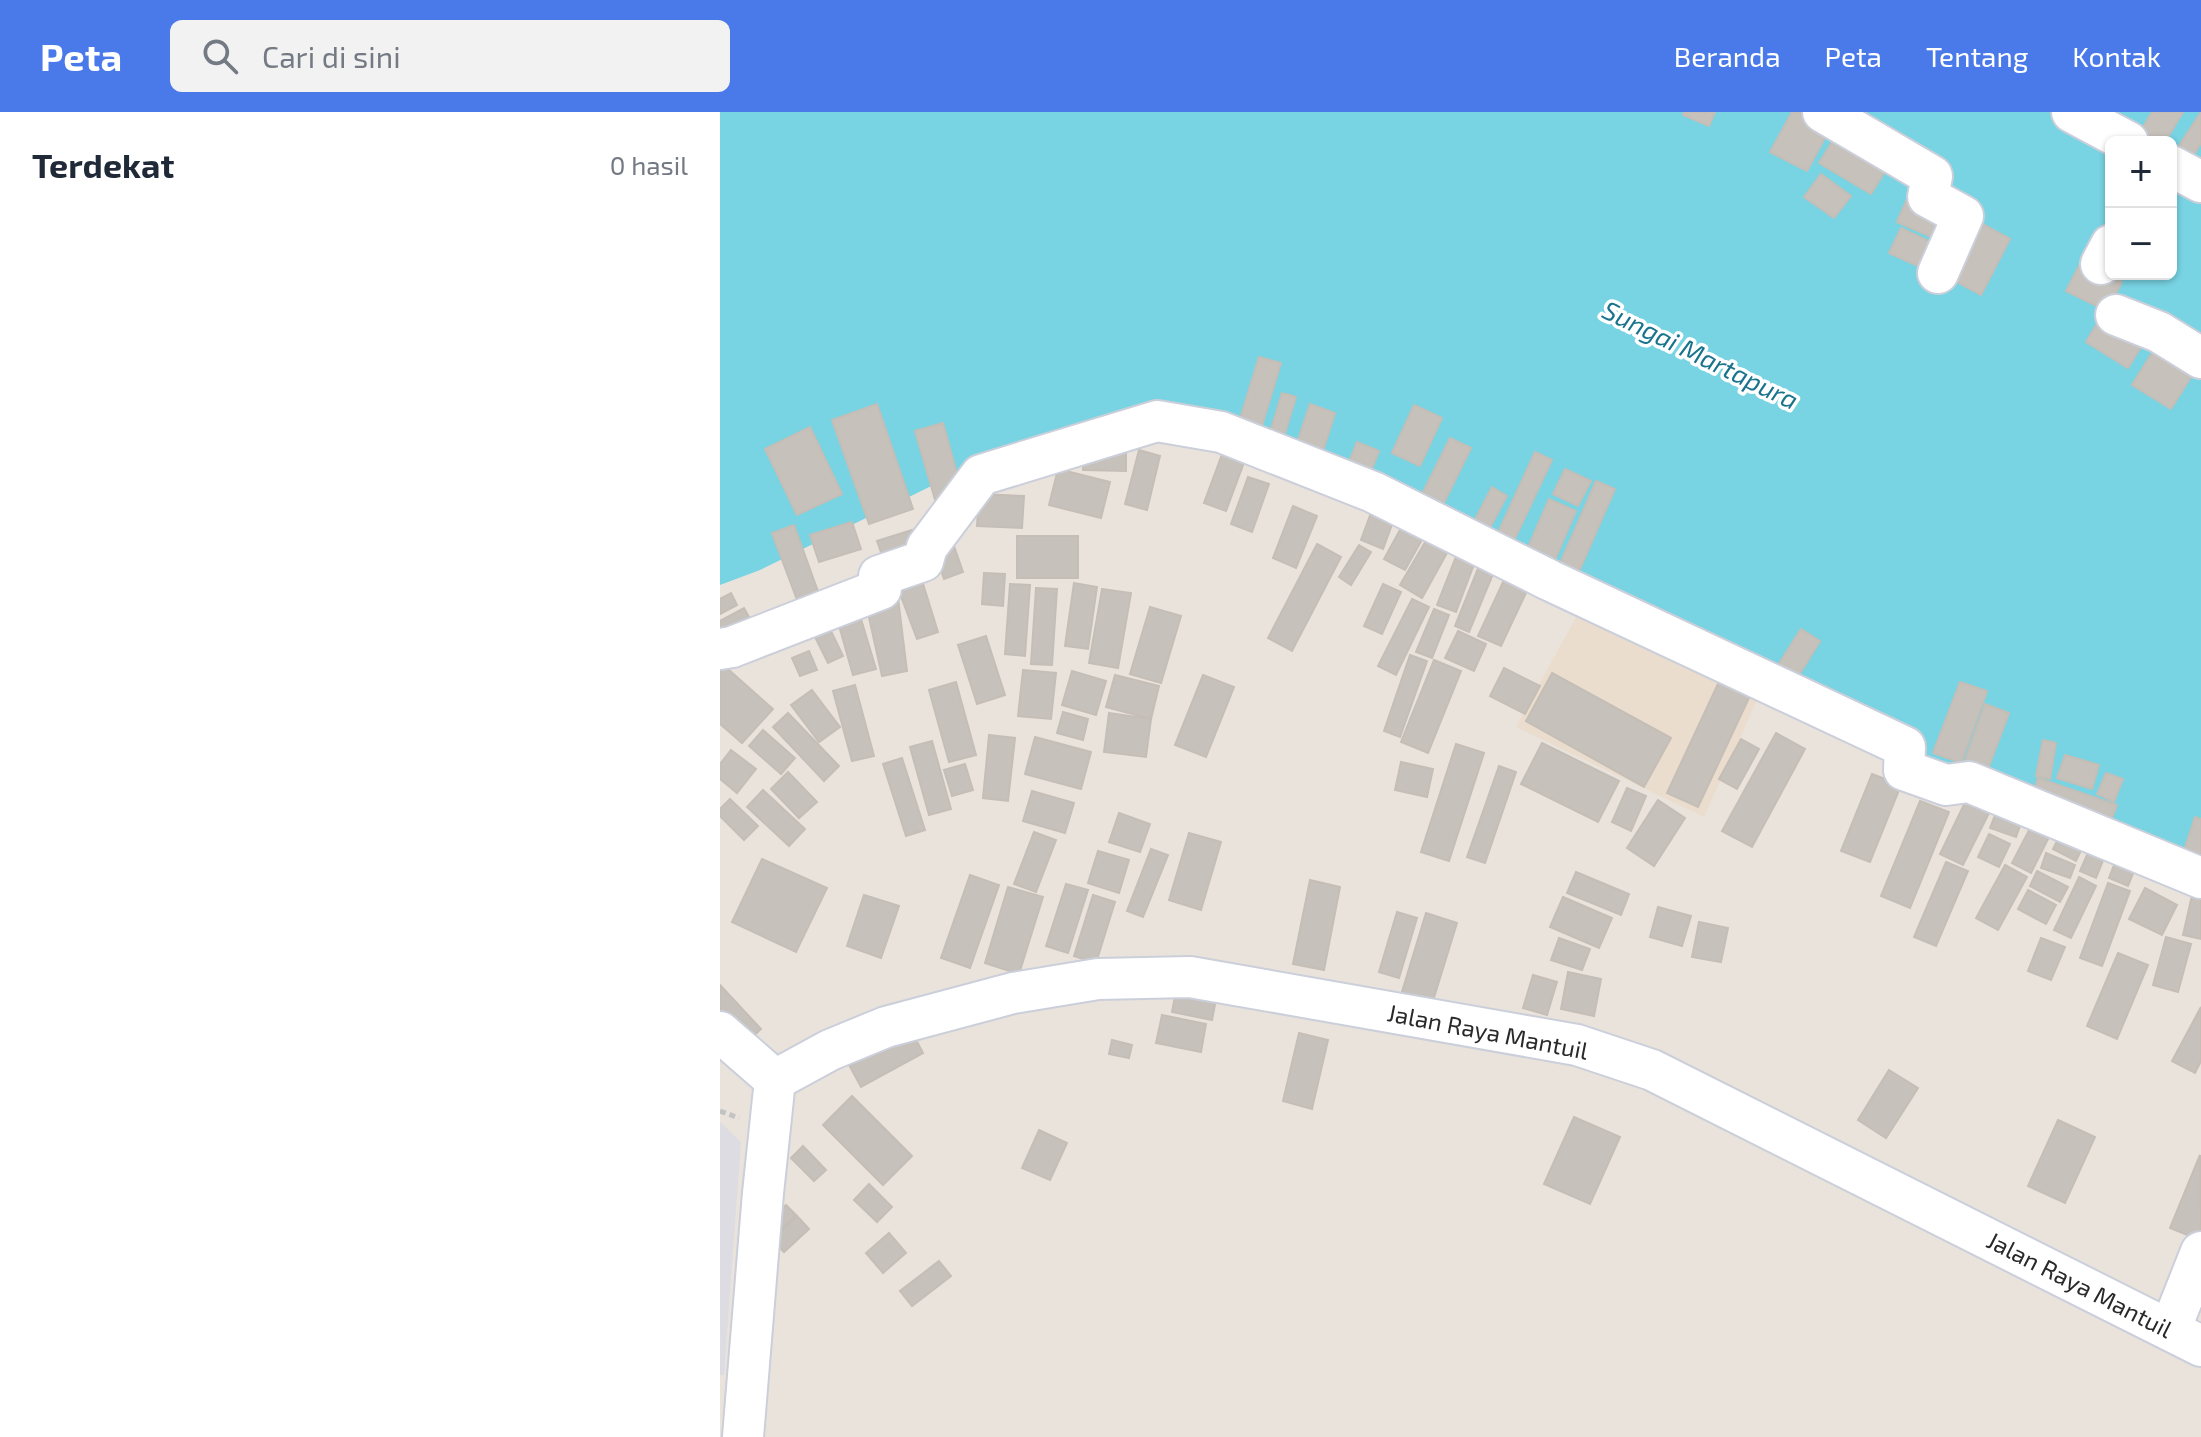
<!DOCTYPE html>
<html lang="id">
<head>
<meta charset="utf-8">
<style>
	:root { --surface:#fff; --page:#f2f2f3; --text:#1f2937; --muted:#747a83; --line:#e0e1e3; --accent:#4a7ae9 }
	body { margin:0; font-family:"Exo 2",sans-serif; background:var(--page); color:var(--text) }
	.controls { position:absolute; right:24px; top:24px; display:grid; overflow:hidden; border-radius:12px; box-shadow:0 2px 6px #0004 }
	.controls button { width:72px; height:72px; display:grid; place-items:center; padding:0; border:0; border-bottom:2px solid var(--line); background:var(--surface); color:var(--text); font:40px sans-serif }
	.list { margin:0; padding:0; list-style:none }
	h2 { display:flex; justify-content:space-between; align-items:center; height:104px; margin:0; padding:0 32px; font-size:34px }
	h2 small { font-size:26px; font-weight:400; color:var(--muted) }
	.icon { flex:none; width:44px; height:44px; fill:none; stroke:currentColor; stroke-width:2; stroke-linecap:round; stroke-linejoin:round }
	.map { position:relative; flex:none; width:1481px; height:1325px; overflow:hidden }
	header { display:flex; align-items:center; gap:48px; box-sizing:border-box; height:112px; padding:0 40px; background:var(--accent); color:#fff }
	header strong { font-size:38px }
	nav { display:flex; gap:44px; margin-inline-start:auto; font-size:28px }
	.search { width:560px; height:72px; background:var(--page); display:flex; align-items:center; gap:20px; box-sizing:border-box; padding:0 28px; border-radius:12px; color:var(--muted); font-size:30px }
	main { display:flex }
	aside { flex:1; background:var(--surface) }
	.map>svg:first-child { display:block }
	.industrial { fill:#dedce3 }
	.education { fill:#eaddcd }
	.water { fill:#78d3e3; fill-rule:evenodd }
	.building { fill:#c6c1bb; stroke:#c5beb6; stroke-width:2 }
	.lines { fill:none; stroke-linecap:round; stroke-linejoin:round }
	.minor-casing { stroke:#cbcfda; stroke-width:44 }
	.path { stroke:#c3c3c3; stroke-width:5; stroke-dasharray:6 4; stroke-linecap:butt }
	.minor { stroke:#fff; stroke-width:40 }
	.labels { text-anchor:middle; dominant-baseline:central; stroke-width:7; stroke-linejoin:round; paint-order:stroke }
	.street-label { font-size:24px; fill:#292929; stroke:#fff }
	.water-label { font-size:26px; font-style:italic; fill:#19738d; stroke:#fff }
</style>
</head>
<body>
<header>
<strong>Peta</strong>
<div class="search"><svg class="icon" aria-label="search" viewBox="0 0 24 24"><circle cx="10" cy="10" r="6"/><path d="M15 15l6 6"/></svg>Cari di sini</div>
<nav><a>Beranda</a><a>Peta</a><a>Tentang</a><a>Kontak</a></nav>
</header>
<main>
<aside>
<h2>Terdekat<small>0 hasil</small></h2>
<ul class="list">
</ul>
</aside>
<div class="map">
<svg width="1481" height="1325" viewBox="0 0 1481 1325">
	<rect width="100%" height="100%" fill="#eae3dc"/>
	<!-- industrial -->
	<polygon class="industrial" points="0,1010 21,1030 4,1263 0,1263"/>
	<!-- education -->
	<polygon class="education" points="862,494 1043,575 984,705 796,615"/>
	<!-- water -->
	<path class="water" d="M0 0H1481V764L1257 668 981 532 510 319 248 356 40 458 0 473ZM1391 30H1451V162H1391Z"/>
	<!-- building -->
	<g class="building">
		<polygon points="964,0 995,0 989,14 963,3"/>
		<polygon points="1072,0 1084,0 1111,15 1087,59 1050,40"/>
		<polygon points="1432,0 1463,0 1445,30 1432,30 1419,22"/>
		<polygon points="1481,0 1481,31 1470,49 1455,40"/>
		<polygon points="1115,25 1167,56 1151,82 1099,51"/>
		<polygon points="1101,62 1131,84 1114,106 1084,85"/>
		<polygon points="1187,87 1235,107 1225,131 1177,110"/>
		<polygon points="1255,108 1290,127 1261,183 1226,164"/>
		<polygon points="1181,116 1221,135 1209,159 1169,141"/>
		<polygon points="1361,150 1402,170 1387,199 1346,179"/>
		<polygon points="1383,202 1425,228 1408,256 1366,230"/>
		<polygon points="1440,228 1479,252 1451,297 1412,273"/>
		<polygon points="539,245 561,251 538,327 516,320"/>
		<polygon points="562,281 576,285 562,331 548,327"/>
		<polygon points="157,292 193,397 149,412 112,308"/>
		<polygon points="590,292 615,301 603,339 577,331"/>
		<polygon points="694,293 722,306 700,354 672,341"/>
		<polygon points="223,311 243,383 216,391 195,319"/>
		<polygon points="90,315 122,382 77,403 45,337"/>
		<polygon points="730,326 751,336 719,401 698,390"/>
		<polygon points="637,330 659,339 647,369 625,360"/>
		<polygon points="363,337 406,337 406,359 363,358"/>
		<polygon points="504,337 526,345 506,399 484,391"/>
		<polygon points="419,338 440,344 427,398 405,392"/>
		<polygon points="815,340 832,348 792,433 776,425"/>
		<polygon points="338,357 390,370 381,406 329,393"/>
		<polygon points="845,357 871,369 858,394 833,382"/>
		<polygon points="528,365 549,372 532,420 511,412"/>
		<polygon points="876,369 895,377 857,464 838,456"/>
		<polygon points="772,375 787,384 766,423 751,415"/>
		<polygon points="259,382 304,384 302,416 257,414"/>
		<polygon points="829,387 856,399 834,450 807,438"/>
		<polygon points="655,390 677,399 663,437 641,428"/>
		<polygon points="573,394 597,404 576,456 553,446"/>
		<polygon points="687,405 708,417 685,458 664,447"/>
		<polygon points="132,410 141,437 99,450 90,423"/>
		<polygon points="74,413 100,485 79,493 52,421"/>
		<polygon points="192,418 200,443 166,454 157,429"/>
		<polygon points="711,420 732,432 702,486 680,473"/>
		<rect x="297" y="424" width="61" height="42"/>
		<polygon points="597,432 621,445 572,539 548,526"/>
		<polygon points="741,432 759,439 736,500 717,493"/>
		<polygon points="639,433 651,440 631,473 619,465"/>
		<polygon points="234,434 243,460 224,467 215,440"/>
		<polygon points="763,444 778,450 749,520 735,514"/>
		<polygon points="790,455 813,466 781,534 758,524"/>
		<polygon points="264,461 285,462 283,494 262,492"/>
		<polygon points="200,462 218,520 197,527 176,471"/>
		<polygon points="354,471 377,475 368,537 345,534"/>
		<polygon points="290,472 310,473 305,544 285,542"/>
		<polygon points="663,472 681,480 662,522 644,514"/>
		<polygon points="316,476 337,477 332,553 311,552"/>
		<polygon points="382,477 411,481 398,556 369,551"/>
		<polygon points="11,481 17,493 0,502 0,487"/>
		<polygon points="178,486 187,559 162,564 146,492"/>
		<polygon points="692,487 709,495 676,563 658,554"/>
		<polygon points="430,495 461,504 441,571 410,562"/>
		<polygon points="24,496 34,514 0,527 0,509"/>
		<polygon points="138,497 156,557 133,563 116,503"/>
		<polygon points="714,497 729,503 712,546 696,540"/>
		<polygon points="109,515 123,544 108,551 94,523"/>
		<polygon points="1081,517 1100,529 1073,573 1053,561"/>
		<polygon points="738,519 766,532 754,559 725,546"/>
		<polygon points="266,524 285,583 257,592 238,533"/>
		<polygon points="89,539 97,558 80,564 72,546"/>
		<polygon points="690,543 707,549 680,625 664,619"/>
		<polygon points="714,548 741,559 708,641 681,630"/>
		<polygon points="0,550 53,597 22,631 0,612"/>
		<polygon points="784,556 820,574 805,602 770,584"/>
		<polygon points="303,558 336,561 331,607 298,604"/>
		<polygon points="352,559 386,569 376,603 342,593"/>
		<polygon points="1004,559 1035,573 978,695 947,681"/>
		<polygon points="832,561 951,626 924,675 806,609"/>
		<polygon points="395,563 439,574 431,607 386,595"/>
		<polygon points="483,563 514,575 486,645 455,633"/>
		<polygon points="236,570 256,643 229,650 209,578"/>
		<polygon points="1240,570 1267,579 1241,651 1213,641"/>
		<polygon points="135,573 154,644 132,649 113,579"/>
		<polygon points="92,578 120,615 99,630 71,593"/>
		<polygon points="1265,592 1289,601 1266,662 1243,654"/>
		<polygon points="343,600 368,607 363,628 337,621"/>
		<polygon points="68,601 119,654 104,669 53,615"/>
		<polygon points="389,601 431,607 426,645 384,640"/>
		<polygon points="43,618 75,646 61,662 29,634"/>
		<polygon points="1056,621 1085,637 1032,735 1002,719"/>
		<polygon points="269,623 295,626 288,689 263,686"/>
		<polygon points="315,625 371,640 361,677 305,662"/>
		<polygon points="1021,627 1039,637 1017,677 999,667"/>
		<polygon points="1323,628 1336,631 1330,667 1316,664"/>
		<polygon points="212,629 231,697 209,703 190,635"/>
		<polygon points="822,631 899,669 878,710 801,672"/>
		<polygon points="736,632 764,641 729,749 701,740"/>
		<polygon points="11,638 36,657 17,681 0,667 0,652"/>
		<polygon points="1345,643 1379,653 1372,677 1337,666"/>
		<polygon points="182,646 205,718 186,724 163,652"/>
		<polygon points="681,650 713,657 707,685 675,678"/>
		<polygon points="245,652 253,678 232,684 224,658"/>
		<polygon points="779,654 796,660 765,751 747,745"/>
		<polygon points="68,660 97,690 79,706 51,677"/>
		<polygon points="1386,661 1403,667 1394,690 1377,682"/>
		<polygon points="1152,662 1181,673 1150,750 1121,739"/>
		<polygon points="1318,666 1397,693 1390,711 1312,684"/>
		<polygon points="907,676 926,684 911,719 892,710"/>
		<polygon points="43,678 85,717 69,734 27,695"/>
		<polygon points="1251,678 1275,689 1243,753 1220,742"/>
		<polygon points="312,679 354,691 345,721 303,709"/>
		<polygon points="10,687 38,714 24,728 0,704 0,697"/>
		<polygon points="938,688 965,706 934,754 907,736"/>
		<polygon points="1200,689 1229,700 1190,796 1161,784"/>
		<polygon points="1280,691 1305,700 1296,725 1270,716"/>
		<polygon points="399,701 430,712 420,740 389,730"/>
		<polygon points="1318,701 1336,711 1311,761 1292,751"/>
		<polygon points="1475,705 1481,707 1481,758 1460,751"/>
		<polygon points="1344,715 1367,726 1356,749 1333,737"/>
		<polygon points="314,720 336,728 316,780 294,772"/>
		<polygon points="469,721 501,730 481,798 449,788"/>
		<polygon points="1269,722 1290,732 1279,755 1258,745"/>
		<polygon points="1373,729 1388,736 1376,766 1360,759"/>
		<polygon points="431,737 448,743 423,805 407,799"/>
		<polygon points="1400,738 1419,746 1408,774 1389,766"/>
		<polygon points="378,739 409,748 399,781 368,771"/>
		<polygon points="1326,741 1355,753 1350,766 1321,756"/>
		<polygon points="42,747 107,776 76,840 12,810"/>
		<polygon points="1226,750 1248,759 1216,834 1194,825"/>
		<polygon points="1285,753 1307,765 1278,818 1256,806"/>
		<polygon points="1317,759 1348,775 1340,790 1310,774"/>
		<polygon points="856,760 909,782 901,803 847,781"/>
		<polygon points="250,763 279,773 250,856 221,846"/>
		<polygon points="1359,765 1376,774 1351,826 1334,818"/>
		<polygon points="590,768 620,775 604,858 573,852"/>
		<polygon points="1475,770 1481,772 1481,827 1463,823"/>
		<polygon points="1388,771 1410,779 1382,854 1360,846"/>
		<polygon points="346,772 368,778 348,841 326,834"/>
		<polygon points="288,775 323,785 299,862 265,851"/>
		<polygon points="1425,776 1457,793 1442,823 1409,807"/>
		<polygon points="1308,778 1336,793 1326,812 1298,797"/>
		<polygon points="144,783 179,794 161,846 127,834"/>
		<polygon points="373,783 395,790 376,851 354,844"/>
		<polygon points="843,785 892,806 879,836 830,815"/>
		<polygon points="938,795 971,804 962,834 930,825"/>
		<polygon points="677,800 697,806 679,866 659,860"/>
		<polygon points="706,801 737,811 712,892 681,883"/>
		<polygon points="979,810 1008,816 1001,850 972,845"/>
		<polygon points="1446,825 1471,832 1458,880 1433,873"/>
		<polygon points="839,826 870,837 862,858 831,848"/>
		<polygon points="1321,826 1345,835 1331,868 1308,859"/>
		<polygon points="1398,841 1428,853 1397,927 1367,914"/>
		<polygon points="848,860 881,867 874,904 841,897"/>
		<polygon points="813,863 837,870 827,903 803,896"/>
		<polygon points="458,869 498,877 492,908 452,900"/>
		<polygon points="0,873 41,917 26,931 0,904"/>
		<polygon points="1481,895 1481,949 1475,961 1452,949"/>
		<polygon points="442,903 486,912 481,940 436,931"/>
		<polygon points="190,916 203,941 141,975 128,951"/>
		<polygon points="579,921 608,928 592,997 563,989"/>
		<polygon points="392,928 412,933 409,946 389,942"/>
		<polygon points="1169,958 1198,976 1166,1026 1138,1008"/>
		<polygon points="132,984 192,1044 163,1073 103,1013"/>
		<polygon points="854,1005 900,1025 870,1092 824,1072"/>
		<polygon points="1338,1008 1375,1025 1345,1091 1308,1074"/>
		<polygon points="319,1018 347,1031 330,1068 302,1056"/>
		<polygon points="83,1034 106,1058 94,1069 71,1046"/>
		<polygon points="1480,1043 1481,1116 1477,1127 1450,1116"/>
		<polygon points="149,1072 172,1095 157,1110 134,1088"/>
		<polygon points="66,1093 76,1103 55,1123 46,1113"/>
		<polygon points="77,1104 89,1117 64,1140 52,1128"/>
		<polygon points="169,1121 186,1141 163,1161 146,1141"/>
		<polygon points="219,1149 231,1164 192,1194 180,1179"/>
	</g>
	<g class="lines">
		<!-- minor casing -->
		<g class="minor-casing">
			<g id="minor">
				<polyline points="1103,0 1212,64 1208,85 1243,104 1218,161"/>
				<polyline points="1352,0 1408,30"/>
				<polyline points="1451,54 1481,70"/>
				<polyline points="1381,152 1391,133"/>
				<polyline points="1396,203 1439,220 1481,246"/>
				<polyline points="0,537 12,535 161,477 159,464 203,449 207,435 261,363 437,309 501,320 653,380 829,468 1185,635 1184,658 1226,673 1249,670 1481,766"/>
				<polyline points="0,920 55,968"/>
				<polyline points="55,968 110,938 166,915 293,881 378,867 470,865 857,933 932,958 1481,1234"/>
				<polyline points="1450,1218 1481,1140"/>
				<polyline points="23,1325 43,1081 55,968"/>
			</g>
		</g>
		<!-- path -->
		<polyline class="path" points="0,999 19,1006"/>
		<!-- minor -->
		<use href="#minor" class="minor"/>
	</g>
	<g class="labels">
		<!-- street labels -->
		<g class="street-label">
			<text transform="translate(768 919) rotate(11)">Jalan Raya Mantuil</text>
			<text transform="translate(1360 1172) rotate(27)">Jalan Raya Mantuil</text>
		</g>
		<!-- water labels -->
		<g class="water-label">
			<text transform="translate(981 242) rotate(26)">Sungai Martapura</text>
		</g>
	</g>
</svg>
<div class="controls">
<button>+</button>
<button>−</button>
</div>
</div>
</main>
</body>
</html>
